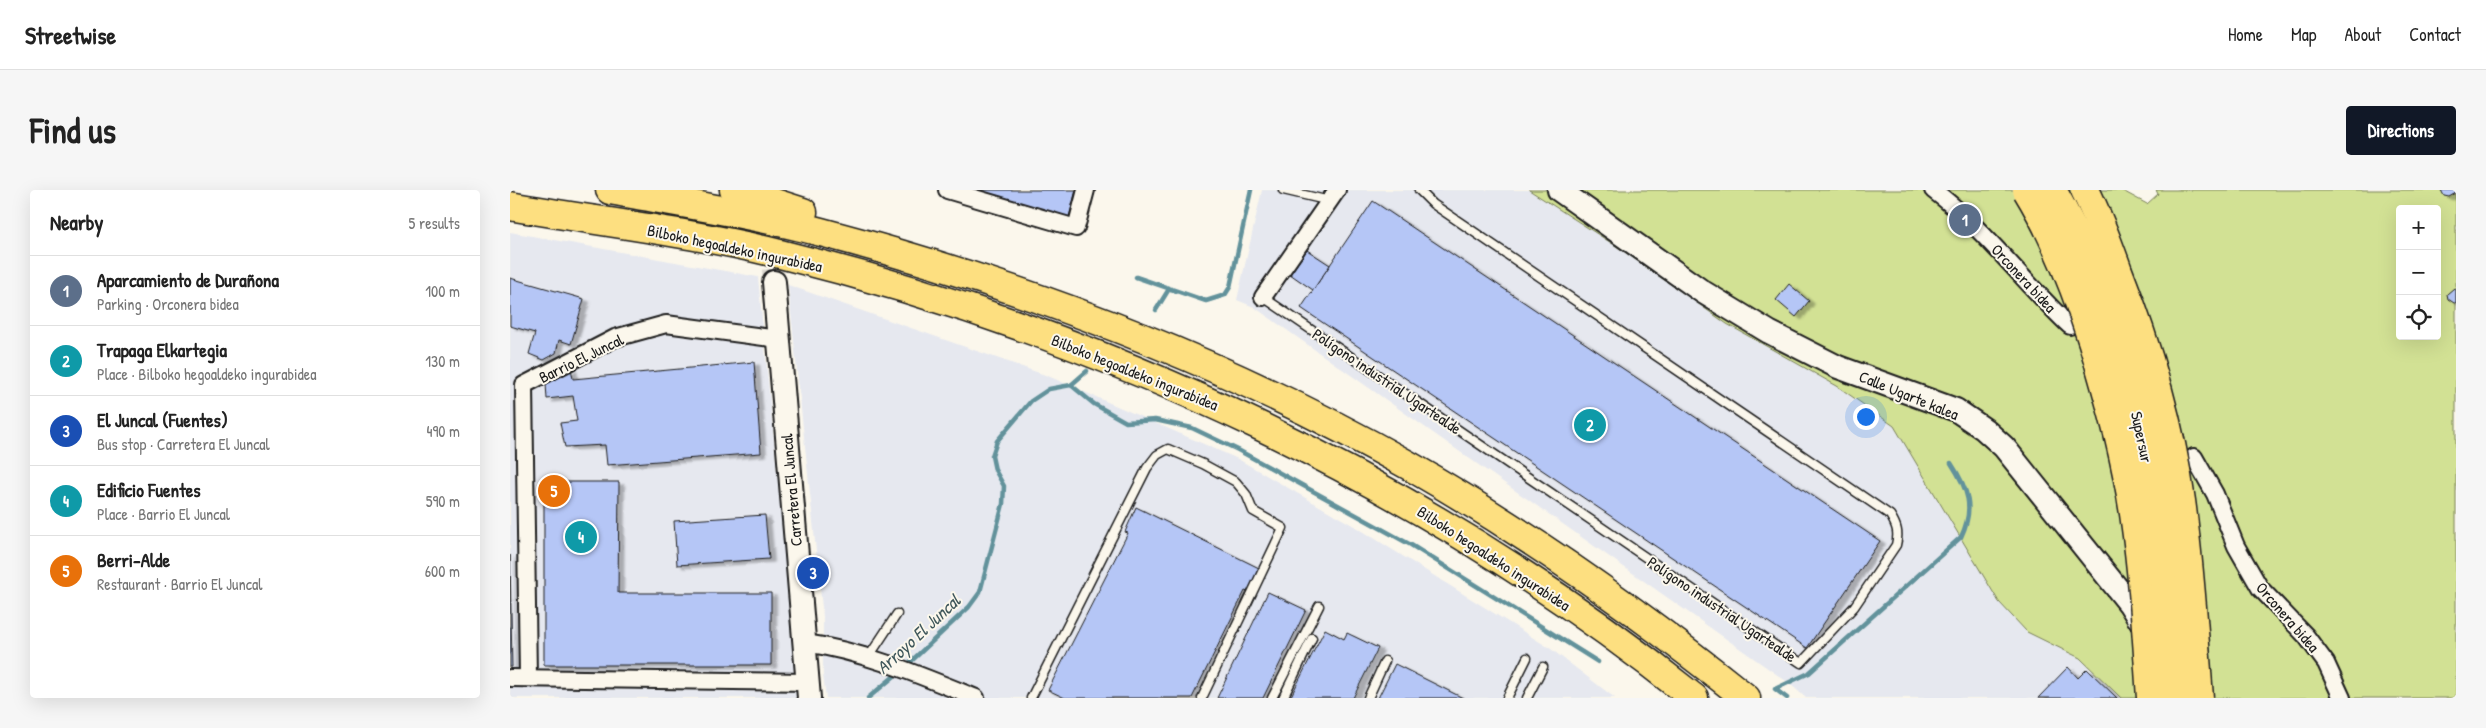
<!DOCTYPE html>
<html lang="en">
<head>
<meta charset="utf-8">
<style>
	:root { --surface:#fff; --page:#f6f6f6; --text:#222; --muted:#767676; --line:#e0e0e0; --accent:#111827 }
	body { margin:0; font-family:"Patrick Hand",sans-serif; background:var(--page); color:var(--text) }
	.controls { position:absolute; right:15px; top:15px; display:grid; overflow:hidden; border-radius:5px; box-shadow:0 5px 20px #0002 }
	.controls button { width:45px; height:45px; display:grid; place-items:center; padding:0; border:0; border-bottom:1px solid var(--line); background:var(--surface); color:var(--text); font:25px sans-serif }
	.you { position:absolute; left:1355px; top:226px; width:18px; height:18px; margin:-12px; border:4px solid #fff; border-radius:50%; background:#1a73e8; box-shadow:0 0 0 8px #1a73e833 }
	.badge { display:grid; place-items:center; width:32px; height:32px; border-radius:50%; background:var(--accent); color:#fff; font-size:16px; font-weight:700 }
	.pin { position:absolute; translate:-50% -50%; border:2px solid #fff; box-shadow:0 1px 5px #0006 }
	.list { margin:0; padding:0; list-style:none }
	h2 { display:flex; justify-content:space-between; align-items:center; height:65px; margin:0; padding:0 20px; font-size:21px }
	h2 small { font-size:16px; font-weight:400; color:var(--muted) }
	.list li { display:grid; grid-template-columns:32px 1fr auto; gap:15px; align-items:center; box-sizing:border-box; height:70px; padding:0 20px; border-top:1px solid var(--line) }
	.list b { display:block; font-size:19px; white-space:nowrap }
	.list p { margin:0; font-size:16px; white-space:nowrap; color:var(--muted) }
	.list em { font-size:16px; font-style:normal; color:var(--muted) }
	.icon { flex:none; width:28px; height:28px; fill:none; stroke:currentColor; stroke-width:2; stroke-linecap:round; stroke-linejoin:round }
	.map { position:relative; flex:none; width:1946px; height:508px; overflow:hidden; border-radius:5px }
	header { display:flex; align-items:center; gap:30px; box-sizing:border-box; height:70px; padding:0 25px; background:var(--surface); border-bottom:1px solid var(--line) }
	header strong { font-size:24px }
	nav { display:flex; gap:28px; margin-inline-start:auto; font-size:18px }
	.intro { display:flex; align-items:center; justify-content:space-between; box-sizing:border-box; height:120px; padding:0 30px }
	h1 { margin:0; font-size:35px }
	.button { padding:12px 22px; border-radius:5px; background:var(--accent); color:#fff; font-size:18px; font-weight:700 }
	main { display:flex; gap:30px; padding:0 30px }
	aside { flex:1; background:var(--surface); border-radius:5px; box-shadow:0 5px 20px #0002 }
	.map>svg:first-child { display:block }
	.built { fill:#e6e8ef }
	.green { fill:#d2e194; stroke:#777e58; fill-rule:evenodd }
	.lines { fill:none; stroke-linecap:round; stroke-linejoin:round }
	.stream { stroke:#62929b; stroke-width:4.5 }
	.building { fill:#b5c6f6; stroke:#1c1c1c; filter:url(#shadow) }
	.secondary-tunnel { stroke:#dad6cd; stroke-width:22; stroke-dasharray:22 11; stroke-linecap:butt }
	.lane-casing { stroke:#1c1c1c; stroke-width:11 }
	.street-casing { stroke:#1c1c1c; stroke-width:20 }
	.secondary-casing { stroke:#1c1c1c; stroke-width:26 }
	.highway-casing { stroke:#1c1c1c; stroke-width:31 }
	.lane { stroke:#fbf7ec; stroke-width:8 }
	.street { stroke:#fbf7ec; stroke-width:16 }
	.secondary { stroke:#fbf7ec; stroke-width:22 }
	.highway { stroke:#fddf80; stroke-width:28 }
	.highway-bridge-casing { stroke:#1c1c1c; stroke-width:31; stroke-linecap:butt }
	.highway-bridge { stroke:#fddf80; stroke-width:28 }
	.labels { text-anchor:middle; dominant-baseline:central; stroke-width:4; stroke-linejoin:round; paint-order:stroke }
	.street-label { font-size:16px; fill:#1c1c1c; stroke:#fbf7ec }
	.water-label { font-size:18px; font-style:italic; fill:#3f575b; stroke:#fbf7ec }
</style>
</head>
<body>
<header>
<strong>Streetwise</strong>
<nav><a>Home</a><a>Map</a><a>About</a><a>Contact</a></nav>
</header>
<div class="intro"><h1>Find us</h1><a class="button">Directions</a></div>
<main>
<aside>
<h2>Nearby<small>5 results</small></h2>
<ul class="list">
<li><span class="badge" style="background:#5c6f8a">1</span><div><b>Aparcamiento de Durañona</b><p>Parking · Orconera bidea</p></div><em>100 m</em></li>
<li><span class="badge" style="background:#0f9aa8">2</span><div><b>Trapaga Elkartegia</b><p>Place · Bilboko hegoaldeko ingurabidea</p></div><em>130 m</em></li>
<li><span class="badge" style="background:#1a4fb4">3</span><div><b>El Juncal (Fuentes)</b><p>Bus stop · Carretera El Juncal</p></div><em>490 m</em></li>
<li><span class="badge" style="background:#0f9aa8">4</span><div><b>Edificio Fuentes</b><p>Place · Barrio El Juncal</p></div><em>590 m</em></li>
<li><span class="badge" style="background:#e8710a">5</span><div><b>Berri-Alde</b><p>Restaurant · Barrio El Juncal</p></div><em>600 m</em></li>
</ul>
</aside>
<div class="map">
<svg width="1946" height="508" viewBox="0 0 1946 508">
	<defs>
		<filter id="shadow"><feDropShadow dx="5.5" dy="3" stdDeviation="1" flood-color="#0004"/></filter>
	</defs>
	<rect width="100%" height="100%" fill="#fbf7ec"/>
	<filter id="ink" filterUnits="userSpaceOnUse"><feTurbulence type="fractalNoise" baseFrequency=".02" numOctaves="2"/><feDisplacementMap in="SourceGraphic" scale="10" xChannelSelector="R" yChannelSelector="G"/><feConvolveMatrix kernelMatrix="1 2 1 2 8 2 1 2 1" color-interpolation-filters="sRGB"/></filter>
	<g filter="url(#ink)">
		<!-- built -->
		<g class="built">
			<polygon points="752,0 1019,0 1106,56 1217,134 1327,196 1384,236 1489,412 1517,442 1570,468 1611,508 1296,508 1279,493 744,117 727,110"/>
			<polygon points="0,42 248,87 289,508 0,508"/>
			<polygon points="278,95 538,186 728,269 851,340 1041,459 1105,508 316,508 313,485 313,427"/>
		</g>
		<!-- green -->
		<path class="green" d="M1019 0H1611L1637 14 1648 4 1646 0H1946V508H1611L1570 468 1517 442 1489 412 1384 236 1327 196 1217 134 1106 56ZM1890 19H1927V146H1890Z"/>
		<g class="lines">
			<!-- stream -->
			<g class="stream">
				<polyline points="626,87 696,111 715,105 720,97 741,0"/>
				<polyline points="646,120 659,99"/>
				<polyline points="561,195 584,214 616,232 645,230 682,238 728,260 901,355 1088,472"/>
				<polyline points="396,476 459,417 470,402 493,314 494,296 485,280 482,266 487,251 521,211 539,199 561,195 577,181"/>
				<polyline points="358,508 388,483"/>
				<path d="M1277 508 1265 499 1299 483 1451 347C1465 318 1458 299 1441 273"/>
			</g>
		</g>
		<!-- building -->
		<g class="building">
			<polygon points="468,0 566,0 559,27"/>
			<polygon points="1931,0 1946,0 1946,3 1939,7 1934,6"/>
			<polygon points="863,11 1370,351 1297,458 791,118"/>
			<polygon points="797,60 820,75 803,100 780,84"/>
			<polygon points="0,88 74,109 61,154 49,150 46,163 34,170 19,164 25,143 0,136"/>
			<polygon points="1279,94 1299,111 1286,127 1266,110"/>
			<polygon points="1944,98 1946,99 1946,113 1944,113 1938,109 1937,104"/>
			<polygon points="244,172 251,263 97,275 95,255 55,257 50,233 67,231 63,206 37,209 36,194 61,178 63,189"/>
			<polygon points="34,292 109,292 108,403 261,403 261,475 34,475"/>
			<polygon points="626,317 749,378 738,402 735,401 682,508 555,508 538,500 618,343 615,342"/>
			<polygon points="255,325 259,369 167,375 164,331"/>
			<polygon points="0,365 2,477 0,477"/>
			<polygon points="758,402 796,420 753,508 707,508"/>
			<polygon points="815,439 834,449 837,443 868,458 843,508 780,508"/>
			<polygon points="885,474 953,508 868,508"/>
			<polygon points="1558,477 1568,488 1577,479 1607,508 1528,508"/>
		</g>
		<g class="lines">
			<!-- secondary-tunnel -->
			<polyline class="secondary-tunnel" points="258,13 264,92"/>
			<!-- lane casing -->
			<g class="lane-casing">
				<g id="lane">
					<polyline points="773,0 820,11"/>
					<path d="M753 107 1291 473 1344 417 1386 355C1389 343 1387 336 1380 325L923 14 909 0"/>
					<polyline points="358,468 387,424"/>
					<polyline points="521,508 637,278 647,265 658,259 693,274 726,292 736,304 743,321 773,338 692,508"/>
					<polyline points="762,508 809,416"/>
					<polyline points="773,508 802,448"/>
					<polyline points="858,508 875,471"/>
					<polyline points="997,508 1017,468"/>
					<polyline points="1017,508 1033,477"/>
				</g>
			</g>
			<!-- street casing -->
			<g class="street-casing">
				<g id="street">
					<polyline points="437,0 566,38 576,0"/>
					<path d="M1423 0C1475 39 1513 92 1560 136"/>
					<polyline points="753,107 827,0"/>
					<polyline points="1684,267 1705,304 1726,356 1750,398 1796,446 1816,473 1832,508"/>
					<path d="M295 453C353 461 412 486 466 508"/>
					<polyline points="0,488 298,492"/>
					<polyline points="18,488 14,195 105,148 156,134 269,149"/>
				</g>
			</g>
			<!-- secondary casing -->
			<g class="secondary-casing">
				<g id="secondary">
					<polyline points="1049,0 1193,102 1259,142 1328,177 1446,220 1474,239 1494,257 1619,413 1637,442"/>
					<polyline points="264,92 299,508"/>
				</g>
			</g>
			<!-- highway casing -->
			<g class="highway-casing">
				<g id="highway">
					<path d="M100 0C171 13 242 24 311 42 515 96 714 171 898 275 1017 343 1129 422 1236 508"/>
					<polyline points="224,0 293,22"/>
					<path d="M0 16C90 32 181 42 270 64 601 146 917 294 1184 508"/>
				</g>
			</g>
			<!-- lane -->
			<use href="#lane" class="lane"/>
			<!-- street -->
			<use href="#street" class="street"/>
			<!-- secondary -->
			<use href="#secondary" class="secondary"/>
			<!-- highway -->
			<use href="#highway" class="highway"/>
			<!-- highway-bridge casing -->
			<g class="highway-bridge-casing">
				<g id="highway-bridge">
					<path d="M1517 0C1546 47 1566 100 1583 153 1601 214 1618 275 1626 338 1634 394 1637 451 1641 508"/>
					<path d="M1542 0C1598 98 1631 212 1647 323 1655 384 1659 446 1663 508"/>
					<path d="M1575 0C1588 26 1598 53 1608 81 1637 155 1660 232 1671 311 1680 376 1684 442 1689 508"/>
				</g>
			</g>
			<!-- highway-bridge -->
			<use href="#highway-bridge" class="highway-bridge"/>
		</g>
	</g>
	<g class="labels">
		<!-- street labels -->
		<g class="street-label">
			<text transform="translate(225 58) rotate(12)">Bilboko hegoaldeko ingurabidea</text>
			<text transform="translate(1514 88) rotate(47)">Orconera bidea</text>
			<text transform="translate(71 168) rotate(-26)">Barrio El Juncal</text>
			<text transform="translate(625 182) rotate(22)">Bilboko hegoaldeko ingurabidea</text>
			<text transform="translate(877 191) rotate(34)">Polígono industrial Ugartealde</text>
			<text transform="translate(1399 205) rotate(22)">Calle Ugarte kalea</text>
			<text transform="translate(1632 247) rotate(78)">Supersur</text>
			<text transform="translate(281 300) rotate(-95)">Carretera El Juncal</text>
			<text transform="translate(984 368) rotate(33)">Bilboko hegoaldeko ingurabidea</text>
			<text transform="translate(1212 419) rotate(34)">Polígono industrial Ugartealde</text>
			<text transform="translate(1778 427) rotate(49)">Orconera bidea</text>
		</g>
		<!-- water labels -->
		<g class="water-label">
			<text transform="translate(408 444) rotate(-43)">Arroyo El Juncal</text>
		</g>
	</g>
</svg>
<div class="controls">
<button>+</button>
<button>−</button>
<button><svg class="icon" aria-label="locate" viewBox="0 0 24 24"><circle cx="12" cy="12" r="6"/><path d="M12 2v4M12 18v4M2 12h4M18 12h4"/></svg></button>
</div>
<div class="you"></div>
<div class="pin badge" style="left:1455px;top:30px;background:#5c6f8a">1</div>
<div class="pin badge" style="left:1080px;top:235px;background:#0f9aa8">2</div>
<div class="pin badge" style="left:303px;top:383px;background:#1a4fb4">3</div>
<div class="pin badge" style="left:71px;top:347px;background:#0f9aa8">4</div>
<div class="pin badge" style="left:44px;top:301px;background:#e8710a">5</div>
</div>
</main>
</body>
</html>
